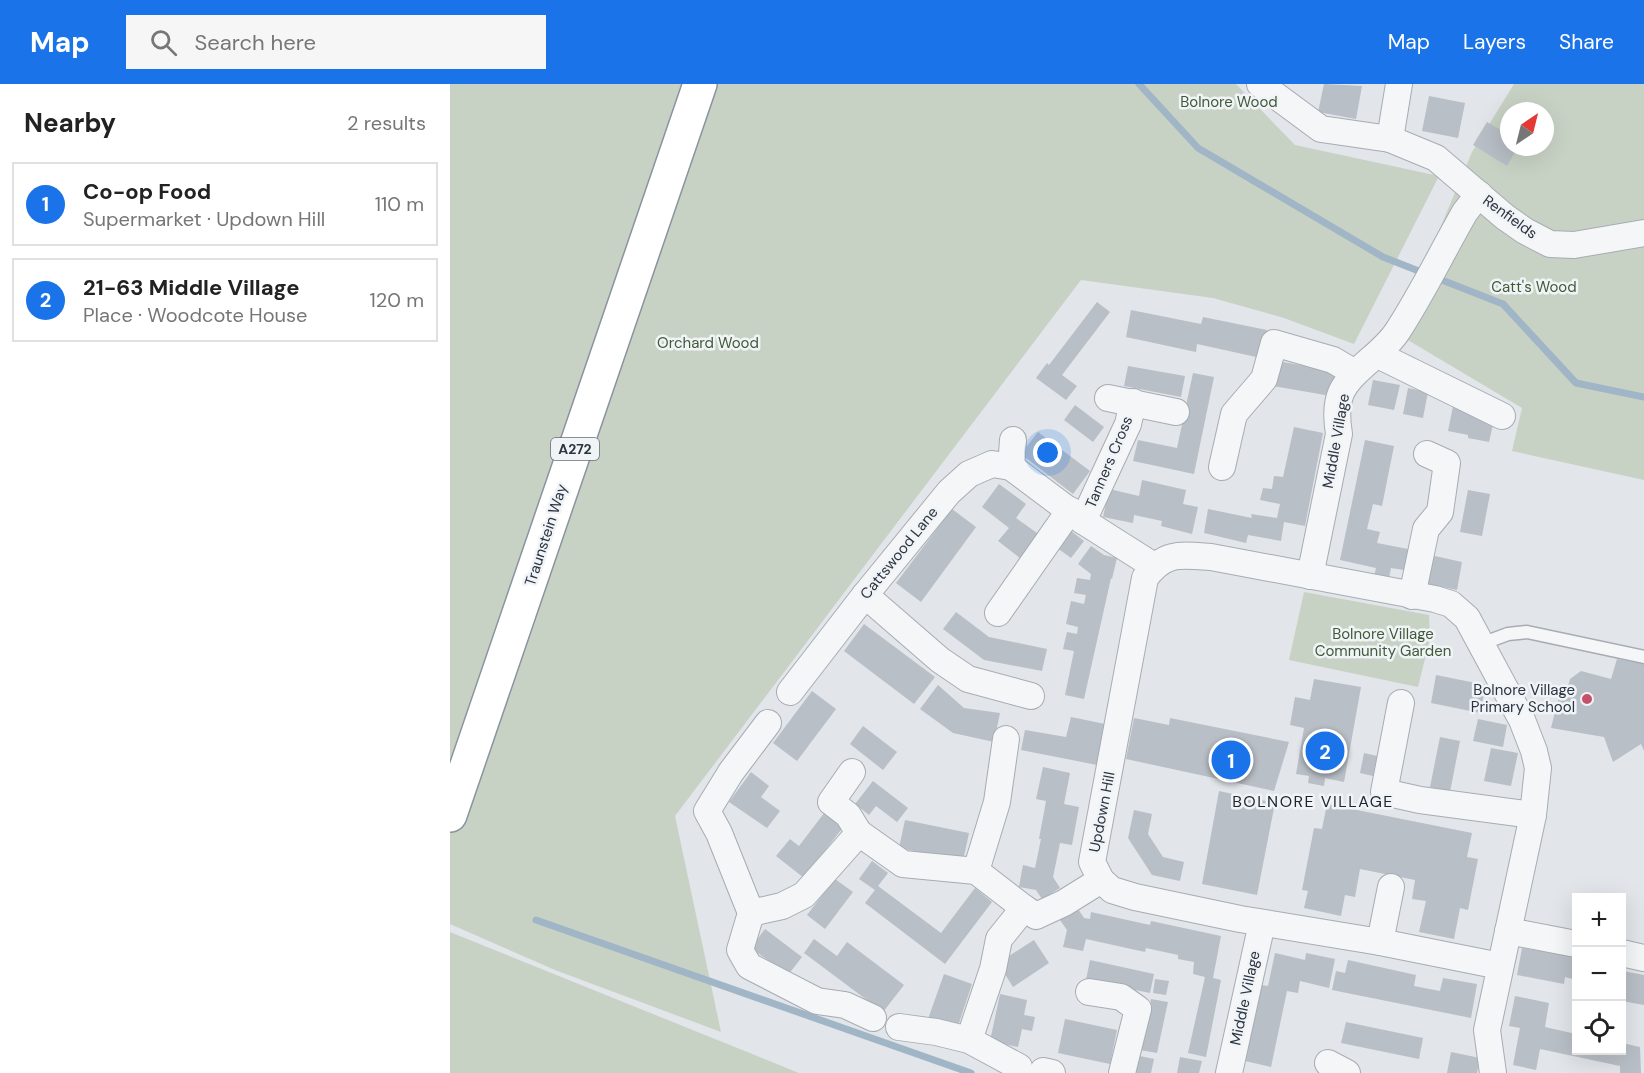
<!DOCTYPE html>
<html lang="en">
<head>
<meta charset="utf-8">
<style>
	:root { --surface:#fff; --page:#f6f6f6; --text:#222; --muted:#767676; --line:#e0e0e0; --accent:#1a73e8 }
	body { margin:0; font-family:"DM Sans",sans-serif; background:var(--page); color:var(--text) }
	.controls { position:absolute; right:18px; bottom:18px; display:grid; overflow:hidden; border-radius:0px; box-shadow:0 6px 24px #0002 }
	.controls button { width:54px; height:54px; display:grid; place-items:center; padding:0; border:0; border-bottom:2px solid var(--line); background:var(--surface); color:var(--text); font:30px sans-serif }
	.compass { position:absolute; left:1050px; top:18px; width:54px; height:54px; border-radius:50%; background:var(--surface); box-shadow:0 6px 24px #0002; rotate:35deg }
	.you { position:absolute; left:598px; top:369px; width:21px; height:21px; margin:-15px; border:4px solid #fff; border-radius:50%; background:#1a73e8; box-shadow:0 0 0 9px #1a73e833 }
	.badge { display:grid; place-items:center; width:39px; height:39px; border-radius:50%; background:var(--accent); color:#fff; font-size:20px; font-weight:700 }
	.pin { position:absolute; translate:-50% -50%; border:3px solid #fff; box-shadow:0 2px 6px #0006 }
	.list { margin:0; padding:0; list-style:none }
	h2 { display:flex; justify-content:space-between; align-items:center; height:78px; margin:0; padding:0 24px; font-size:26px }
	h2 small { font-size:20px; font-weight:400; color:var(--muted) }
	.list li { display:grid; grid-template-columns:39px 1fr auto; gap:18px; align-items:center; box-sizing:border-box; height:84px; margin:0 12px 12px; padding:0 12px; border:2px solid var(--line); border-radius:0px }
	.list b { display:block; font-size:22px; white-space:nowrap }
	.list p { margin:0; font-size:20px; white-space:nowrap; color:var(--muted) }
	.list em { font-size:20px; font-style:normal; color:var(--muted) }
	.icon { flex:none; width:33px; height:33px; fill:none; stroke:currentColor; stroke-width:2; stroke-linecap:round; stroke-linejoin:round }
	.map { position:relative; flex:none; width:1194px; height:989px; overflow:hidden }
	header { display:flex; align-items:center; gap:36px; box-sizing:border-box; height:84px; padding:0 30px; background:var(--accent); color:#fff }
	header strong { font-size:28px }
	nav { display:flex; gap:33px; margin-inline-start:auto; font-size:21px }
	.search { width:420px; height:54px; background:var(--page); display:flex; align-items:center; gap:15px; box-sizing:border-box; padding:0 21px; border-radius:0px; color:var(--muted); font-size:22px }
	main { display:flex }
	aside { flex:1; background:var(--surface) }
	.map>svg:first-child { display:block }
	.green { fill:#c8d2c4; fill-rule:evenodd }
	.lines { fill:none; stroke-linecap:round; stroke-linejoin:round }
	.stream { stroke:#a0b5c6; stroke-width:7 }
	.building { fill:#b9bfc6 }
	.service-casing { stroke:#a7acb3; stroke-width:15 }
	.minor-casing { stroke:#a7acb3; stroke-width:28 }
	.trunk-casing { stroke:#8a939f; stroke-width:36 }
	.service { stroke:#f4f6f8; stroke-width:12 }
	.minor { stroke:#f4f6f8; stroke-width:26 }
	.trunk { stroke:#fff; stroke-width:33 }
	.poi-dot { fill:#c45169; stroke:#f1f4f7; stroke-width:2 }
	.labels { text-anchor:middle; dominant-baseline:central; stroke-width:5; stroke-linejoin:round; paint-order:stroke }
	.shield { fill:#f1f4f7; stroke:#666e77; stroke-width:1.5 }
	.shield-label { font-size:14px; font-weight:bold; fill:#2b3440 }
	.park-label { font-size:15px; fill:#425a3a; stroke:#f1f4f7 }
	.street-label { font-size:15px; fill:#2b3440; stroke:#f1f4f7 }
	.poi-label { font-size:15px; fill:#2b3440; stroke:#f1f4f7; text-anchor:end }
	.neighbourhood-label { font-size:16px; letter-spacing:1.5px; fill:#1d2531; stroke:#f1f4f7 }
</style>
</head>
<body>
<header>
<strong>Map</strong>
<div class="search"><svg class="icon" aria-label="search" viewBox="0 0 24 24"><circle cx="10" cy="10" r="6"/><path d="M15 15l6 6"/></svg>Search here</div>
<nav><a>Map</a><a>Layers</a><a>Share</a></nav>
</header>
<main>
<aside>
<h2>Nearby<small>2 results</small></h2>
<ul class="list">
<li><span class="badge">1</span><div><b>Co-op Food</b><p>Supermarket · Updown Hill</p></div><em>110 m</em></li>
<li><span class="badge">2</span><div><b>21-63 Middle Village</b><p>Place · Woodcote House</p></div><em>120 m</em></li>
</ul>
</aside>
<div class="map">
<svg width="1194" height="989" viewBox="0 0 1194 989">
	<rect width="100%" height="100%" fill="#e2e5e9"/>
	<!-- green -->
	<g class="green">
		<polygon points="0,0 786,0 845,61 989,92 904,260 834,234 763,214 631,196 225,732 271,948 105,886 0,840"/>
		<path d="M1064 0H1194V396L1062 367 1072 324 946 249 1022 68ZM1059 27H1095V63H1059Z"/>
		<polygon points="854,508 979,531 980,555 968,603 839,576"/>
		<polygon points="0,848 349,989 0,989"/>
	</g>
	<g class="lines">
		<!-- stream -->
		<g class="stream">
			<polyline points="689,0 748,64 933,173 1053,220 1126,299 1194,313"/>
			<polyline points="86,836 521,989"/>
		</g>
	</g>
	<!-- building -->
	<g class="building">
		<polygon points="874,0 912,2 906,35 868,28"/>
		<polygon points="979,12 1015,19 1008,54 972,47"/>
		<polygon points="1037,38 1059,51 1059,63 1068,63 1057,82 1023,61"/>
		<polygon points="647,218 660,228 612,291 627,302 616,316 586,294 597,279 599,281"/>
		<polygon points="681,226 751,240 753,233 817,246 811,274 747,260 746,268 676,253"/>
		<polygon points="827,277 885,287 881,312 823,302"/>
		<polygon points="678,282 735,292 731,313 674,302"/>
		<polygon points="743,289 764,293 744,390 683,377 688,356 727,364"/>
		<polygon points="923,296 950,301 944,326 918,321"/>
		<polygon points="958,304 978,308 973,334 953,330"/>
		<polygon points="625,321 654,343 643,358 614,336"/>
		<polygon points="1003,322 1023,326 1022,332 1044,336 1039,358 1018,354 1018,351 998,347"/>
		<polygon points="844,343 873,349 855,442 834,438 831,457 798,451 796,459 754,449 758,425 802,434 801,430 827,434 830,420 810,416 813,404 822,405 824,392 833,393"/>
		<polygon points="588,348 640,387 623,410 571,370"/>
		<polygon points="915,356 944,362 932,422 923,420 917,445 930,448 927,459 958,465 954,486 941,484 938,499 923,496 926,484 890,476"/>
		<polygon points="692,396 736,406 733,420 748,423 742,450 711,442 712,437 684,431 683,439 653,433 659,405 689,412"/>
		<polygon points="549,400 576,420 566,434 594,454 575,478 548,457 559,444 532,423"/>
		<polygon points="1018,406 1040,410 1032,452 1010,448"/>
		<polygon points="502,425 526,443 471,518 446,499"/>
		<polygon points="616,443 634,457 621,474 603,461"/>
		<polygon points="641,462 654,471 667,474 662,495 661,494 634,615 615,611 624,567 613,565 617,548 627,550 628,543 616,540 621,517 634,520 636,511 624,509 627,494 640,496 641,490 628,480"/>
		<polygon points="980,471 1012,478 1007,506 974,499"/>
		<polygon points="506,528 539,553 597,565 592,587 534,576 493,545"/>
		<polygon points="414,540 485,593 464,620 394,567"/>
		<polygon points="1167,575 1194,580 1194,667 1191,660 1163,678 1154,653 1101,644 1109,612 1115,614 1120,595 1131,587 1161,595"/>
		<polygon points="986,591 1036,601 1030,629 981,619"/>
		<polygon points="864,595 911,603 894,698 875,694 874,702 858,699 859,692 846,690 854,644 840,641 845,613 860,616"/>
		<polygon points="488,601 514,624 550,629 544,658 503,649 470,625"/>
		<polygon points="362,607 386,625 347,677 323,659"/>
		<polygon points="621,633 655,640 647,681 571,666 575,646 616,653"/>
		<polygon points="684,634 719,641 720,634 839,658 824,707 676,675"/>
		<polygon points="1028,635 1057,641 1053,663 1023,657"/>
		<polygon points="413,642 447,668 433,686 400,660"/>
		<polygon points="990,653 1010,657 1000,708 980,703"/>
		<polygon points="1041,664 1068,669 1061,702 1034,697"/>
		<polygon points="914,669 927,672 923,692 910,689"/>
		<polygon points="593,683 620,689 614,720 629,723 622,761 610,759 603,793 610,804 592,815 586,806 569,803 573,781 585,784 591,755 589,755 596,717 586,715"/>
		<polygon points="301,688 319,702 311,713 330,727 317,744 279,718"/>
		<polygon points="423,697 458,724 447,738 426,722 419,731 405,720"/>
		<polygon points="769,707 825,719 807,811 752,800"/>
		<polygon points="877,720 1022,749 1017,773 1028,775 1018,826 1010,824 1004,855 969,848 976,817 962,815 965,796 910,785 905,813 895,811 891,832 854,824 858,807 852,806 864,744 872,745"/>
		<polygon points="378,724 397,738 354,794 326,772 340,755 349,762"/>
		<polygon points="684,726 702,730 698,750 713,773 734,778 730,797 702,791 678,754"/>
		<polygon points="455,736 519,749 513,777 449,764"/>
		<polygon points="422,777 438,789 428,802 491,849 525,804 542,818 495,880 415,819 425,806 409,795"/>
		<polygon points="385,795 403,808 375,845 357,831"/>
		<polygon points="628,825 634,834 640,835 641,828 700,841 701,837 771,852 763,894 771,896 756,973 738,969 755,893 743,890 744,878 728,875 728,871 696,864 695,868 636,855 633,867 613,863 617,846 610,836"/>
		<polygon points="315,845 352,873 338,891 301,864"/>
		<polygon points="364,855 387,872 397,858 454,901 433,928 354,869"/>
		<polygon points="584,856 599,879 563,903 548,879"/>
		<polygon points="1072,864 1126,873 1126,896 1115,893 1114,900 1067,891"/>
		<polygon points="825,869 855,876 856,869 885,875 879,904 850,897 848,909 837,907 821,983 795,977 811,901 818,902"/>
		<polygon points="640,876 704,890 700,909 636,896"/>
		<polygon points="898,876 966,891 964,902 990,907 993,894 1027,900 1021,934 882,906 886,887 895,889"/>
		<polygon points="1172,882 1174,883 1173,887 1194,891 1194,921 1172,917"/>
		<polygon points="494,890 522,900 507,945 478,935"/>
		<polygon points="705,895 719,897 716,911 703,909"/>
		<polygon points="550,910 577,916 574,931 585,933 582,947 572,945 568,963 540,957"/>
		<polygon points="1065,912 1099,919 1095,943 1126,950 1126,966 1172,966 1172,959 1190,963 1191,989 1170,989 1170,982 1090,965 1086,986 1063,981 1070,944 1059,942"/>
		<polygon points="701,915 718,918 707,969 690,966"/>
		<polygon points="615,935 667,946 660,980 608,969"/>
		<polygon points="896,938 973,954 969,975 891,959"/>
		<polygon points="1001,968 1030,974 1027,989 997,989"/>
		<polygon points="685,971 704,975 701,989 681,989"/>
		<polygon points="730,973 752,977 749,989 727,989"/>
	</g>
	<g class="lines">
		<!-- service casing -->
		<g class="service-casing">
			<polyline id="service" points="1031,560 1058,550 1077,548 1194,573"/>
		</g>
		<!-- minor casing -->
		<g class="minor-casing">
			<g id="minor">
				<polyline points="810,0 871,45 940,55 986,74 1055,133 1075,147 1100,160 1124,161 1194,149"/>
				<polyline points="940,55 949,0"/>
				<polyline points="928,271 1052,332"/>
				<polyline points="658,314 726,328"/>
				<polyline points="561,383 633,437 704,482"/>
				<polyline points="772,383 784,330 814,295 824,259 883,276 905,289"/>
				<polyline points="633,437 678,340 683,318"/>
				<path d="M860 492 889 350C887 338 886 321 891 309 901 286 932 271 947 248 972 210 992 168 1015 128L1029 110"/>
				<polyline points="415,511 490,576 518,595 581,612"/>
				<polyline points="962,512 976,445 990,428 997,379 977,370"/>
				<polyline points="548,529 620,426"/>
				<polyline points="340,608 415,511 499,408 519,390 542,380 561,383 563,356"/>
				<polyline points="951,619 934,708 970,716 1083,731"/>
				<polyline points="318,639 281,688 257,727 269,749 301,829 290,866 299,882 367,917 395,921 423,934"/>
				<polyline points="402,688 381,718 398,731 409,749"/>
				<polyline points="526,787 547,718 556,655"/>
				<polyline points="301,829 332,822 354,811 409,749 453,780 526,787 574,824"/>
				<polyline points="1058,847 1126,860"/>
				<polyline points="930,858 941,803"/>
				<polyline points="1172,869 1194,874"/>
				<polyline points="639,908 671,913 688,925 672,989"/>
				<polyline points="449,943 486,948 519,956 569,983"/>
				<polyline points="519,956 543,885 549,855 574,824 586,832 614,819 651,796"/>
				<polyline points="878,979 897,989"/>
				<polyline points="593,987 602,989"/>
				<polyline points="779,989 812,839"/>
				<path d="M1043 989 1037 946 1083 731 1088 684 1084 667 1072 636 1017 534 1001 520 985 515 761 473C731 471 715 467 695 494L642 778 651 796 662 806 685 813 790 835 930 858 1050 882"/>
			</g>
		</g>
		<!-- trunk casing -->
		<g class="trunk-casing">
			<polyline id="trunk" points="0,731 250,0"/>
		</g>
		<!-- service -->
		<use href="#service" class="service"/>
		<!-- minor -->
		<use href="#minor" class="minor"/>
		<!-- trunk -->
		<use href="#trunk" class="trunk"/>
	</g>
	<!-- markers -->
	<circle class="poi-dot" cx="1137" cy="615" r="6"/>
	<g class="labels">
		<!-- shield labels -->
		<rect class="shield" x="101" y="354" width="48" height="22" rx="4.5"/>
		<g class="shield-label">
			<text x="125" y="365">A272</text>
		</g>
		<!-- park labels -->
		<g class="park-label">
			<text x="779" y="18">Bolnore Wood</text>
			<text x="1084" y="203">Catt's Wood</text>
			<text x="258" y="259">Orchard Wood</text>
			<text x="933" y="550">Bolnore Village<tspan x="933" dy="17">Community Garden</tspan></text>
		</g>
		<!-- street labels -->
		<g class="street-label">
			<text transform="translate(1060 133) rotate(36)">Renfields</text>
			<text transform="translate(886 357) rotate(-80)">Middle Village</text>
			<text transform="translate(659 378) rotate(-67)">Tanners Cross</text>
			<text transform="translate(96 451) rotate(-72)">Traunstein Way</text>
			<text transform="translate(449 469) rotate(-51)">Cattswood Lane</text>
			<text transform="translate(652 728) rotate(-79)">Updown Hill</text>
			<text transform="translate(795 914) rotate(-78)">Middle Village</text>
		</g>
		<!-- poi labels -->
		<g class="poi-label">
			<text x="1125" y="606">Bolnore Village<tspan x="1125" dy="17">Primary School</tspan></text>
		</g>
		<!-- neighbourhood labels -->
		<g class="neighbourhood-label">
			<text x="863" y="717">BOLNORE VILLAGE</text>
		</g>
	</g>
</svg>
<div class="controls">
<button>+</button>
<button>−</button>
<button><svg class="icon" aria-label="locate" viewBox="0 0 24 24"><circle cx="12" cy="12" r="6"/><path d="M12 2v4M12 18v4M2 12h4M18 12h4"/></svg></button>
</div>
<svg class="compass" viewBox="-18 -18 36 36"><path d="M0-13l5 13h-10z" fill="#e53935"/><path d="M0 13l5-13h-10z" fill="#767676"/></svg>
<div class="you"></div>
<div class="pin badge" style="left:781px;top:676px">1</div>
<div class="pin badge" style="left:875px;top:667px">2</div>
</div>
</main>
</body>
</html>
